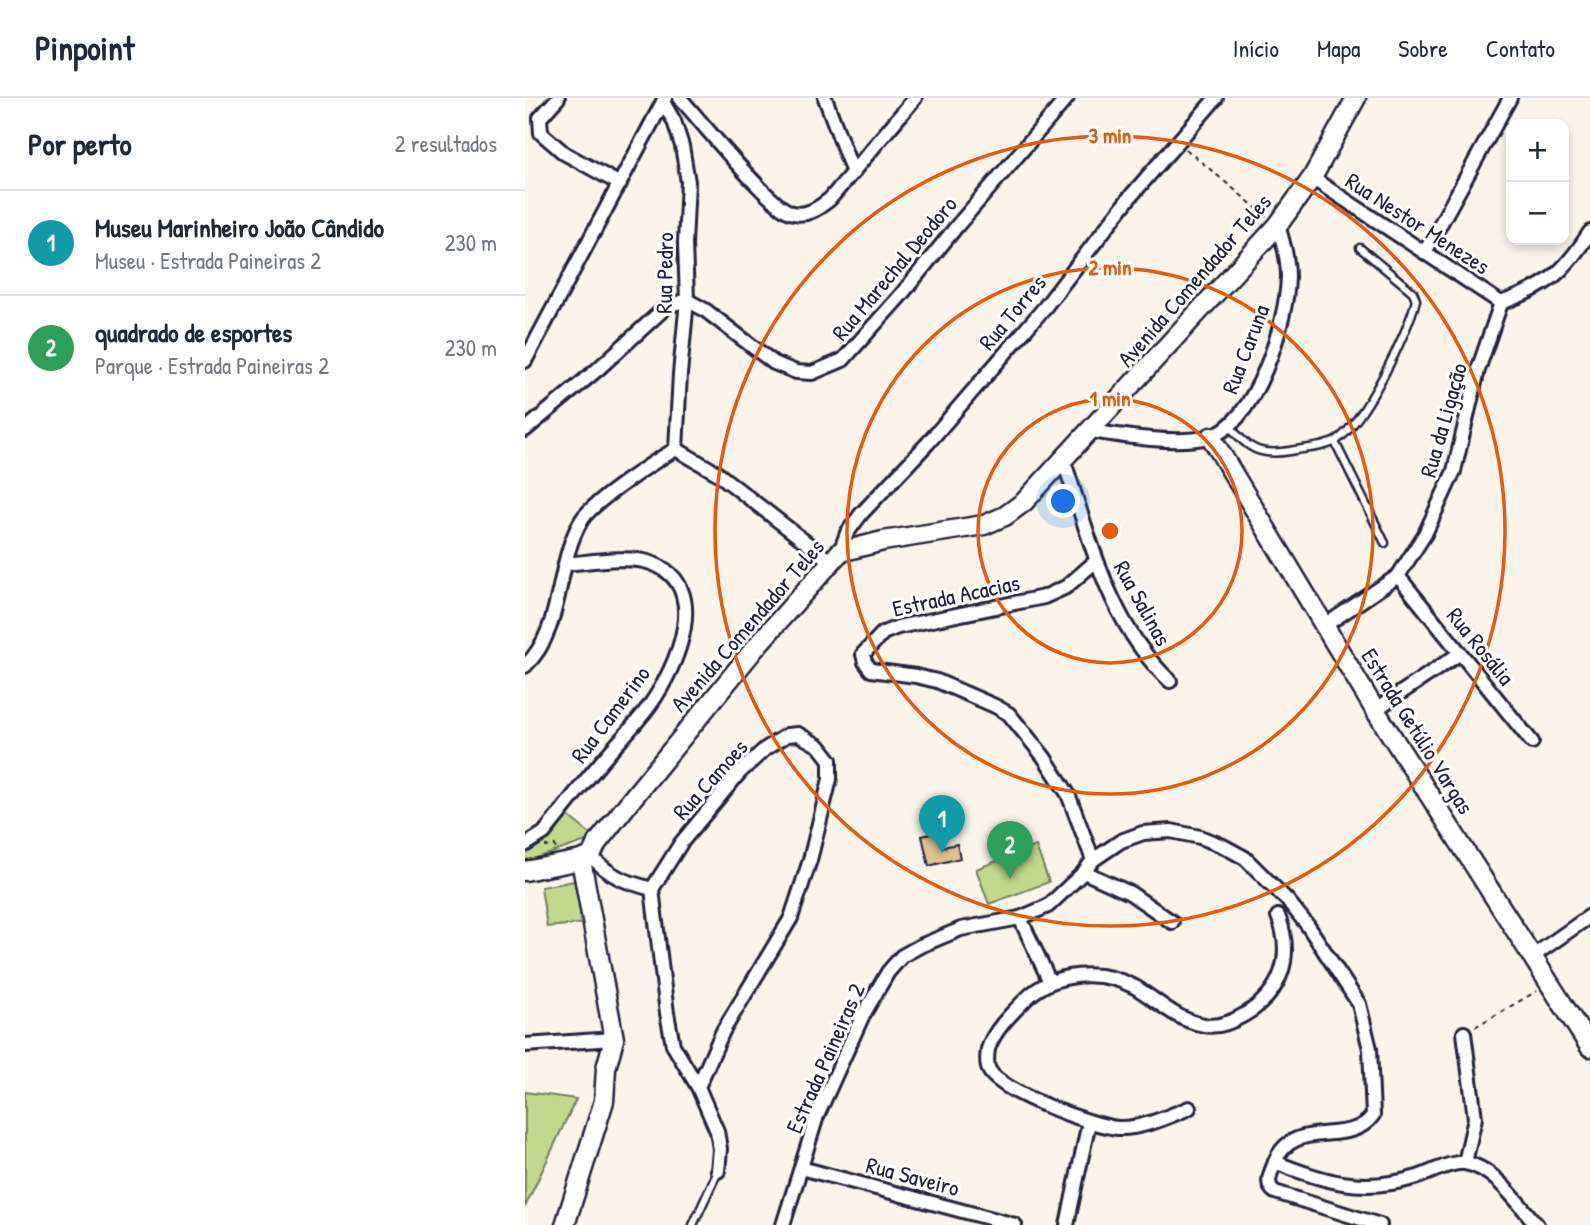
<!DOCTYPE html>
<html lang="pt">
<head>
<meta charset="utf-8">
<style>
	:root { --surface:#fff; --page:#f6f6f7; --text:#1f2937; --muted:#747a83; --line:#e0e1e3; --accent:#22223b }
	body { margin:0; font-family:"Patrick Hand",sans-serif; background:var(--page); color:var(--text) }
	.controls { position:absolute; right:21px; top:21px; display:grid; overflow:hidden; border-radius:14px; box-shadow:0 4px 10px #0003 }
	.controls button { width:63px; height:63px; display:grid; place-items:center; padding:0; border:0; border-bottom:2px solid var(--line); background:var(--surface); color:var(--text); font:35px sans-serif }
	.you { position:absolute; left:539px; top:404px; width:24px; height:24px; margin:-18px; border:5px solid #fff; border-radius:50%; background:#1a73e8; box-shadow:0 0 0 10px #1a73e833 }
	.badge { display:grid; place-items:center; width:46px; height:46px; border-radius:50%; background:var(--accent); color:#fff; font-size:23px; font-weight:700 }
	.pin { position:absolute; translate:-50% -58px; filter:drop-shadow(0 2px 4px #0008) }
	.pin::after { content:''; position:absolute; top:37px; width:24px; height:21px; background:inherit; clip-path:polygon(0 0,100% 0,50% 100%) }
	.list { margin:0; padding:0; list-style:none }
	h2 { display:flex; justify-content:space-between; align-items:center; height:91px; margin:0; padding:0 28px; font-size:30px }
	h2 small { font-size:23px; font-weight:400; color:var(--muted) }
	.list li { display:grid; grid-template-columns:46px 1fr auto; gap:21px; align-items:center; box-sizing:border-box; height:105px; padding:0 28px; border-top:2px solid var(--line) }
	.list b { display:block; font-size:26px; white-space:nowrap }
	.list p { margin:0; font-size:23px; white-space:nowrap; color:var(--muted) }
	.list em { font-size:23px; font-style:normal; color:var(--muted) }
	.map { position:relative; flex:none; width:1065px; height:1127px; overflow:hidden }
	header { display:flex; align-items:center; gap:42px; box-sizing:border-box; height:98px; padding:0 35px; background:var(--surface); border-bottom:2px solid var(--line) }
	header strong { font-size:33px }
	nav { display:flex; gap:38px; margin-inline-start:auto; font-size:24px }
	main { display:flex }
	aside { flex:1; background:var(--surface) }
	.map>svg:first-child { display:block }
	.green { fill:#c3d88d; stroke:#727d64; stroke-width:2 }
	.building { fill:#e2c295; stroke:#22223b; stroke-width:2 }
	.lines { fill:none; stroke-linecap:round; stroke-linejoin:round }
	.lane-casing { stroke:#22223b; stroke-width:11 }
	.street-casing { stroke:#22223b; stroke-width:18 }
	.secondary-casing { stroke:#22223b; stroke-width:23 }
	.path { stroke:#22223b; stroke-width:2; stroke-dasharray:5 5; stroke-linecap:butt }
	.lane { stroke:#fff; stroke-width:6 }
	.street { stroke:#fff; stroke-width:12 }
	.secondary { stroke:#fff; stroke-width:18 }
	.ring { fill:none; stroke:#e8590c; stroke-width:3.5 }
	.labels { text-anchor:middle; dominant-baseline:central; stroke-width:6; stroke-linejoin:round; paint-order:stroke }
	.street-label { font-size:23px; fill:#22223b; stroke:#fff }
	.centre { fill:#e8590c; stroke:#fff; stroke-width:3.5 }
	.ring-label { font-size:21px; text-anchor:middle; font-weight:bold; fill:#e8590c; stroke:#fff; stroke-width:6; stroke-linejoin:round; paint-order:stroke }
</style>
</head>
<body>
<header>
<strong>Pinpoint</strong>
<nav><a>Início</a><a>Mapa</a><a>Sobre</a><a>Contato</a></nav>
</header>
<main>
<aside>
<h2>Por perto<small>2 resultados</small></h2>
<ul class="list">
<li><span class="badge" style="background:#0f9aa8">1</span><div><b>Museu Marinheiro João Cândido</b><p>Museu · Estrada Paineiras 2</p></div><em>230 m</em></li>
<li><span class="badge" style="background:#2e9e5b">2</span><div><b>quadrado de esportes</b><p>Parque · Estrada Paineiras 2</p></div><em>230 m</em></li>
</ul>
</aside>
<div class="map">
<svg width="1065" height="1127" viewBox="0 0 1065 1127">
	<rect width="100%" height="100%" fill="#f9f3ea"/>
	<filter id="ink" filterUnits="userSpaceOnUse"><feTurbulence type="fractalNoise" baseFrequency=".0143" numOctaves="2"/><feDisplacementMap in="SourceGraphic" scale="14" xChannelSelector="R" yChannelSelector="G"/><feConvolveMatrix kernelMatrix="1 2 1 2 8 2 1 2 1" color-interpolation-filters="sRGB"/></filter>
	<g filter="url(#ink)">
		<!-- green -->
		<g class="green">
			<path d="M42 717 70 740 0 764V751C20 743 32 735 42 717Z"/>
			<polygon points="511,748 524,784 464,806 451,771"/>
			<polygon points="55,782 62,825 22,829 16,789"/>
			<polygon points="0,994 51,1001 0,1109"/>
		</g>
		<!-- building -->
		<polygon class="building" points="414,734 418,749 432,746 435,760 404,768 397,738"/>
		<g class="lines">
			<!-- lane casing -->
			<g class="lane-casing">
				<g id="lane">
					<path d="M705 328C722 351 735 358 765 353 778 350 800 350 812 342 839 324 883 235 891 202L888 194 835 150"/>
					<polyline points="810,344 860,445"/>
					<polyline points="168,1127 193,1073"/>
				</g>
			</g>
			<!-- street casing -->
			<g class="street-casing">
				<g id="street">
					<polyline points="33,0 15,20 16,35 39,55 95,86"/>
					<path d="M155 0C175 22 243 107 265 114 280 120 294 110 305 101L390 0"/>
					<polyline points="300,0 328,75"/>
					<polyline points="138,4 149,23 157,48 163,84 160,145 162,202 155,276 151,351"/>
					<polyline points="787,80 976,205"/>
					<polyline points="900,154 985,0"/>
					<path d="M976 205C1023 188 1038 176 1065 134"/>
					<polyline points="0,263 140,0"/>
					<polyline points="0,332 73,271 142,208 162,202 180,212 249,265 271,274 287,275 318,262 376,197 432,128 542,0"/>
					<path d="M567 333C598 338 652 347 683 339 731 328 762 222 763 179 763 161 758 144 753 127"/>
					<polyline points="151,351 192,375 305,463"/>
					<path d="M538 361C565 438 583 526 645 583"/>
					<polyline points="315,454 322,435 336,416 403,345 520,209 605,99 691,0"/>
					<polyline points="873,478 1007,644"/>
					<polyline points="799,528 873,478 900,436 929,373 953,272 976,205"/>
					<path d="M0 568C39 532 30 467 56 423 67 404 130 363 151 351"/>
					<polyline points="850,612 934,556"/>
					<path d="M0 747 19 735C37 713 54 690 73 668 90 647 109 629 125 607 152 569 188 487 126 465 104 457 65 464 41 466"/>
					<path d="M66 758C85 779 101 784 127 791"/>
					<polyline points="568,762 543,696 519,659 484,616 470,608 412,583 391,578 346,572 340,564 338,556 358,535 373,529 519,499 541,489 571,463"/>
					<polyline points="559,774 605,795 647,824"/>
					<polyline points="495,820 525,884"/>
					<polyline points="1008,858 1065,818"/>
					<polyline points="939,935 950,1020 940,1065"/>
					<polyline points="0,947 89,941"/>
					<polyline points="173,989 198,933 266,820 285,762 305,681 305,662 294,648 273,636 262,637 240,651 215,674 156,745 127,791 142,915 148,947 173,989 192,1033 195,1051 193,1073"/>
					<path d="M664 1010C642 1019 616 1031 593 1030 568 1028 475 994 464 972 461 966 462 958 463 951 469 932 487 915 501 901 529 873 576 871 610 889 632 902 652 923 679 927 692 930 707 924 719 917 757 895 769 858 753 818"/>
					<path d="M750 1064C746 1075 739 1086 750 1094L855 1127"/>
					<polyline points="276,1070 490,1127"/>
					<path d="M258 1127 292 1018 337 919 363 874 377 858 395 848 436 831 495 820 523 808 559 774 568 762 596 743 618 735 646 733 675 739 698 748 720 760 763 803 783 828 834 906 845 951 848 1017C825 1051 768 1018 750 1064 799 1084 837 1095 889 1080 904 1076 925 1063 940 1065 969 1069 994 1107 1012 1127"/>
					<polyline points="542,1127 564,1024"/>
				</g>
			</g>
			<!-- secondary casing -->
			<g class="secondary-casing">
				<g id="secondary">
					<polyline points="686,339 850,612 1065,949"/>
					<polyline points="0,773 56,762 66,758 72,745 110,697 235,544 315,454 358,443 459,427 480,418 499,404 753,127 787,80 831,0"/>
					<polyline points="40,1127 79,1003 81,970 89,941 56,762"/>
				</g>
			</g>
			<!-- path -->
			<g class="path">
				<polyline points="661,51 742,119"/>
				<polyline points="21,747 21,749 30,747 31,752"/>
				<polyline points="950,929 1012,893"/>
			</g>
			<!-- lane -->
			<use href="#lane" class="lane"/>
			<!-- street -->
			<use href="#street" class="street"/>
			<!-- secondary -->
			<use href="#secondary" class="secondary"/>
		</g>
	</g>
	<!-- distance rings -->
	<g class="ring">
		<circle cx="585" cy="433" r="132"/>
		<circle cx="585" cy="433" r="263"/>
		<circle cx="585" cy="433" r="395"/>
	</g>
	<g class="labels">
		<!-- street labels -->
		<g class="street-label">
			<text transform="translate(893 125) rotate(33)">Rua Nestor Menezes</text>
			<text transform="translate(369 170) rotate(-50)">Rua Marechal Deodoro</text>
			<text transform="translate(139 175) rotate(-89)">Rua Pedro</text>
			<text transform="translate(669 182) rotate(-49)">Avenida Comendador Teles</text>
			<text transform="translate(487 214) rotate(-50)">Rua Torres</text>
			<text transform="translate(720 251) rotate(-69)">Rua Caruna</text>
			<text transform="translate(918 322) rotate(-74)">Rua da Ligação</text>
			<text transform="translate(431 497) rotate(-12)">Estrada Acacias</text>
			<text transform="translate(618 505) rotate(61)">Rua Salinas</text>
			<text transform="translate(222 527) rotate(-49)">Avenida Comendador Teles</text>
			<text transform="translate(956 548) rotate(51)">Rua Rosália</text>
			<text transform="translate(85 616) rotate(-53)">Rua Camerino</text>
			<text transform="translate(893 633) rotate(58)">Estrada Getúlio Vargas</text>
			<text transform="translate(185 681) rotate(-48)">Rua Camoes</text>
			<text transform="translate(300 960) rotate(-66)">Estrada Paineiras 2</text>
			<text transform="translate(388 1078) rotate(15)">Rua Saveiro</text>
		</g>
	</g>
	<circle cx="585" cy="433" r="10" class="centre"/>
	<g class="ring-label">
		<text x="585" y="45">3 min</text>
		<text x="585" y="177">2 min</text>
		<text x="585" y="308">1 min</text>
	</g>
</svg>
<div class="controls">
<button>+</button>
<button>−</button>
</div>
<div class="you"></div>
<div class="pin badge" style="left:417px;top:755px;background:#0f9aa8">1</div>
<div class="pin badge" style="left:485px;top:781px;background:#2e9e5b">2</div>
</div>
</main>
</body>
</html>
